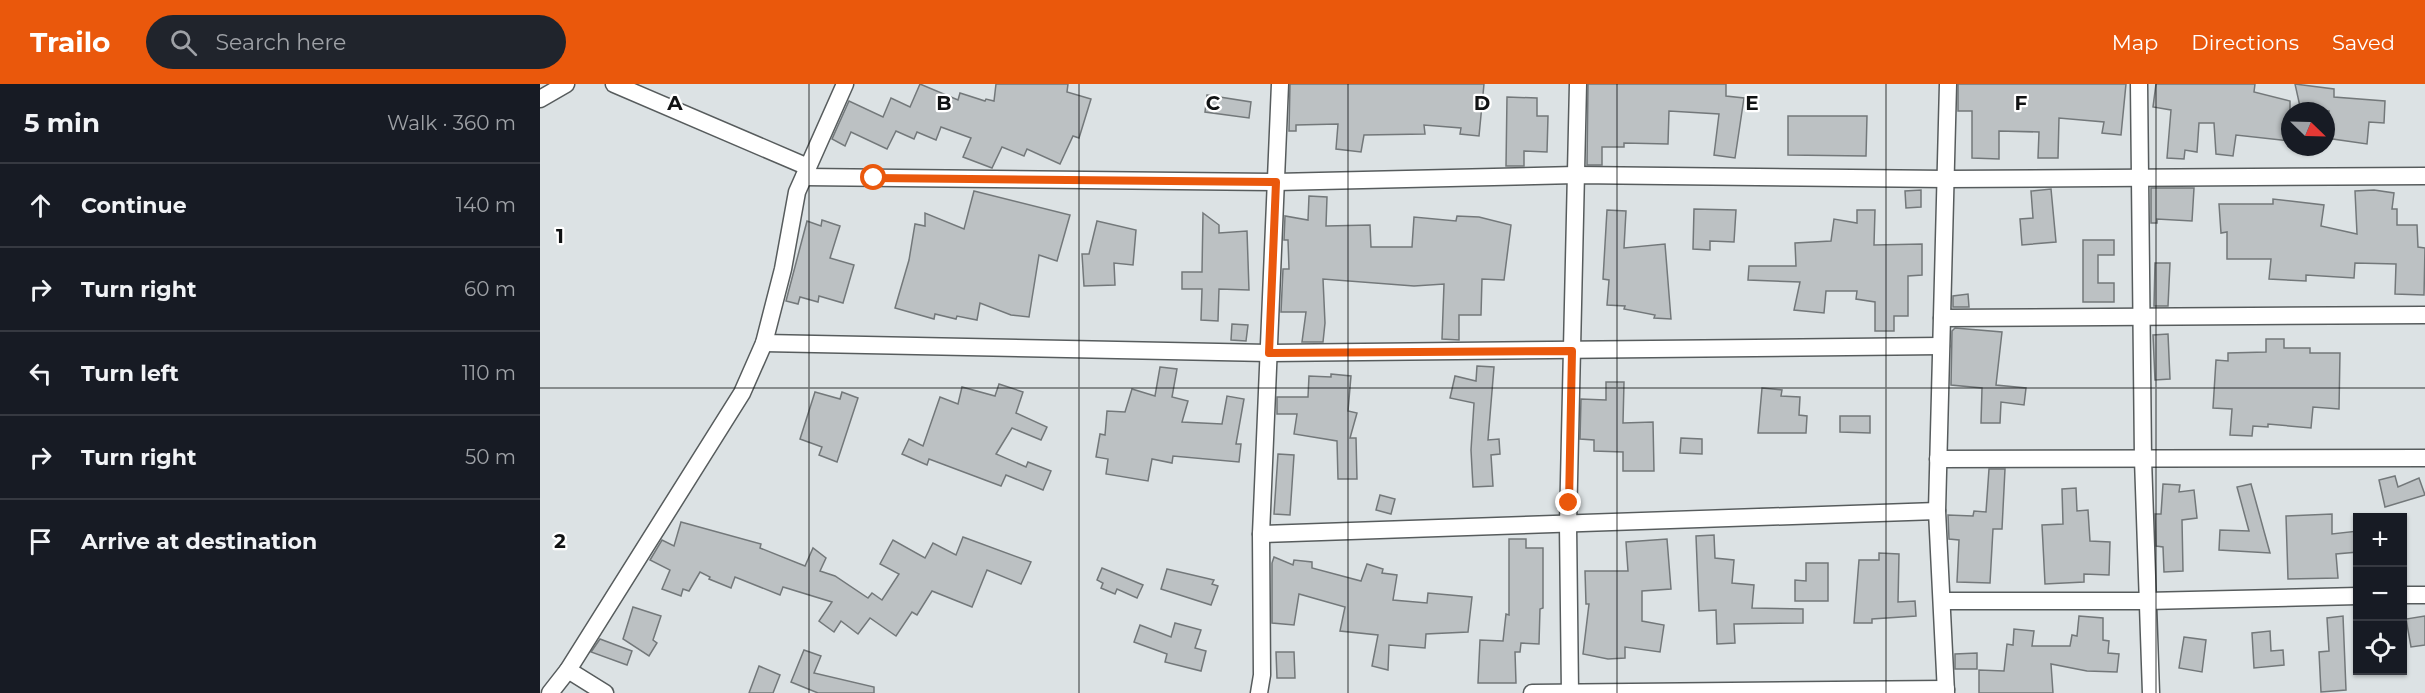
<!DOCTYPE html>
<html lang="en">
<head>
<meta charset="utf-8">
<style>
	:root { --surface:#171b24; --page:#20242c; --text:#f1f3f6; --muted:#9ea1a6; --line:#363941; --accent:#ea580c }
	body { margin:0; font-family:Montserrat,sans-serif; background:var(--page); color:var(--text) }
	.controls { position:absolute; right:18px; bottom:18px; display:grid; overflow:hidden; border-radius:0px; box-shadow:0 2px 4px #0004 }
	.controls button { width:54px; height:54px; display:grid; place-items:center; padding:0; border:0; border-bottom:2px solid var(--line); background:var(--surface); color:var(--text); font:30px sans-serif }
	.compass { position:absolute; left:1741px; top:18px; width:54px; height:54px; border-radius:50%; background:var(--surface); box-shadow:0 2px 4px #0004; rotate:113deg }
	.stop { position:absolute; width:18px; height:18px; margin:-14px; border:4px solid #ea580c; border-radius:50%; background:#fff }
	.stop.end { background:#ea580c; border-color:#fff; box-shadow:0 2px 6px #0008 }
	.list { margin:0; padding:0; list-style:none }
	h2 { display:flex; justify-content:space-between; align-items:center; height:78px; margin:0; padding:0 24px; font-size:26px }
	h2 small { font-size:20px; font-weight:400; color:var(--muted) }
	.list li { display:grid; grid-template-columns:39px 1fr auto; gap:18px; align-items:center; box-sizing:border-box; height:84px; padding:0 24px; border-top:2px solid var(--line) }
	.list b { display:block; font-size:22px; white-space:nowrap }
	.list em { font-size:20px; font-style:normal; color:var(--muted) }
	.icon { flex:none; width:33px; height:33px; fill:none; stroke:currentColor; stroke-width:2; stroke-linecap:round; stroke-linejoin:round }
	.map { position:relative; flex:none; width:1885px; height:609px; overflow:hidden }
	header { display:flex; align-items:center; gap:36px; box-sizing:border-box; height:84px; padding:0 30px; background:var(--accent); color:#fff }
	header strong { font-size:28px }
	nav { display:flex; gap:33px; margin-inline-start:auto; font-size:21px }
	.search { width:420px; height:54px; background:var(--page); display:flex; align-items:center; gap:15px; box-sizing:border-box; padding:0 21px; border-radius:33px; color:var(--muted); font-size:22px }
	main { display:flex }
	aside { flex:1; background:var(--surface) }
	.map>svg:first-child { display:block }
	.building { fill:#bcc1c3; stroke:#73787a; stroke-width:1.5 }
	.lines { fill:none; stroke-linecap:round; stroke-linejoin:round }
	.street-casing { stroke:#575c5d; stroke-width:19 }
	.street { stroke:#fff; stroke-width:16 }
	.route { stroke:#ea580c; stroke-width:8 }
	.grid { fill:none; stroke:#101213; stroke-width:1.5; stroke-opacity:0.55 }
	.grid-label { font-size:20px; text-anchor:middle; font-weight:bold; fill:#101213; stroke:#fff; stroke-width:4.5; stroke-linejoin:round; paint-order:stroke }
</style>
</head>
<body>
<header>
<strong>Trailo</strong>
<div class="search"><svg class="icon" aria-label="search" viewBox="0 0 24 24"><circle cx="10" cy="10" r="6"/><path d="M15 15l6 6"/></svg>Search here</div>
<nav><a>Map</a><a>Directions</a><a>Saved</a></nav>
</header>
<main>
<aside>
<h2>5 min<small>Walk · 360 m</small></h2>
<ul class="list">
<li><svg class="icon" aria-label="ahead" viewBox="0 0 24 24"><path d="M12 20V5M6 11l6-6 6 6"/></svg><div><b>Continue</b></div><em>140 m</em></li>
<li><svg class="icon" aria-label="right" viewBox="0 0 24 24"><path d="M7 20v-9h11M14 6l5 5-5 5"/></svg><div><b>Turn right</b></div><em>60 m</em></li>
<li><svg class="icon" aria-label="left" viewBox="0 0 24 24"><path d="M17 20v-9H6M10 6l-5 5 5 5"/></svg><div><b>Turn left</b></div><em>110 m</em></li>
<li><svg class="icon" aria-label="right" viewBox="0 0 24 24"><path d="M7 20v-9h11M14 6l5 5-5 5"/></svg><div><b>Turn right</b></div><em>50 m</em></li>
<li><svg class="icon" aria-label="arrive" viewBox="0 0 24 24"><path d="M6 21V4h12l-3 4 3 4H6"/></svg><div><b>Arrive at destination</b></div></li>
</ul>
</aside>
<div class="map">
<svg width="1885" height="609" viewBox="0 0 1885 609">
	<rect width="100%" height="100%" fill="#dce2e4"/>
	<!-- building -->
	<g class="building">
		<polygon points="380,0 418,16 420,9 445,17 446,15 454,17 456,0 528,0 527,8 551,15 539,54 533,52 520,80 487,65 484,72 462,63 452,84 423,73 431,54 401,43 396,56 377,48 374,55 356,47 347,65 311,48 305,62 292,55 309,17 343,33 351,14 370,23"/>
		<polygon points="750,0 944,0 939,52 920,50 921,44 884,41 885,50 824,51 821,68 796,65 798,40 756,41 756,47 749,47"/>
		<polygon points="1048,0 1186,0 1186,12 1204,14 1195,74 1174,71 1179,30 1129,27 1128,60 1084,59 1084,63 1062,63 1062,81 1047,81"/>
		<polygon points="1418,0 1586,0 1581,51 1562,49 1564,38 1519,34 1518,74 1498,74 1499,48 1459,47 1459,75 1432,74 1432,27 1418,27"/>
		<polygon points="1616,0 1715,0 1714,8 1750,17 1750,57 1696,51 1693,72 1676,70 1674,39 1659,39 1657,68 1645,66 1644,75 1627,74 1631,26 1613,23"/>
		<polygon points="1755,0 1794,5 1794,13 1845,17 1844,39 1829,38 1827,60 1786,54 1789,27 1761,27"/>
		<polygon points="667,11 711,18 709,34 665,28"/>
		<polygon points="967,13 997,14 997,32 1008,32 1007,68 984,67 984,82 966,82"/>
		<polygon points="1248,32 1327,32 1326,72 1248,71"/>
		<polygon points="1611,104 1654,104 1652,137 1617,135 1617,139 1611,139"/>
		<polygon points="1511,105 1516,158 1482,161 1480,135 1493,134 1491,107"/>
		<polygon points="1381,106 1381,123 1366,124 1365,107"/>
		<polygon points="1834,106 1854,109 1852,125 1857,125 1857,141 1877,141 1878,163 1885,164 1884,211 1855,210 1856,180 1815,179 1814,194 1766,191 1766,197 1729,195 1731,175 1687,175 1687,148 1681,149 1679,120 1733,120 1733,115 1784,121 1781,142 1817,150 1815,107"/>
		<polygon points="434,107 530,131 517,177 499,171 489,233 471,231 440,219 437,236 417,232 416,235 395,230 394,235 355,224 369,176 375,140 385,142 385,129 424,145"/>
		<polygon points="769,112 787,113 786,142 830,141 831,163 872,163 874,133 916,137 917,132 939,133 971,141 964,196 942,195 941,231 919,231 919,256 902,255 904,200 874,202 783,195 785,239 783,258 762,258 766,228 741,228 743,185 749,185 748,156 744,156 745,132 768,136"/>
		<polygon points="1154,125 1196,126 1194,158 1170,157 1170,166 1153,165"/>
		<polygon points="1067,126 1086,127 1084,164 1125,160 1131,235 1114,234 1115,231 1084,225 1085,222 1067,221 1069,196 1063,195"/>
		<polygon points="1317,126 1335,126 1334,161 1382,160 1382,191 1368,192 1368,232 1354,232 1354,247 1335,247 1335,218 1316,215 1317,207 1286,207 1284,229 1254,226 1260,198 1208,196 1209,182 1256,182 1255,159 1291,157 1294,135 1317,139"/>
		<polygon points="663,129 679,141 679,149 707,147 709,206 679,205 678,237 661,236 662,205 642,205 642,188 662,188"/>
		<polygon points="282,136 300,142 290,174 314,181 303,219 279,212 278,218 260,213 258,220 246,217 267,137 281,142"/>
		<polygon points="557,137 596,146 593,181 574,179 575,201 544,202 542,170 549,170"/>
		<polygon points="1543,156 1574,156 1574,171 1558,171 1558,199 1574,199 1574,218 1543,218"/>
		<polygon points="1615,179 1630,179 1628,222 1614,222"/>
		<polygon points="1428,210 1429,223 1413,223 1413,212"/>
		<polygon points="692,240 708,241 706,257 691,256"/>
		<polygon points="1415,244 1462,248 1456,301 1486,304 1484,321 1461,318 1460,339 1441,339 1442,304 1411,301 1412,247"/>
		<polygon points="1628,250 1630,295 1615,296 1613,251"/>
		<polygon points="1726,255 1744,255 1744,264 1770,264 1770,269 1800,269 1799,325 1773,323 1771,344 1728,340 1728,343 1713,342 1712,352 1690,351 1692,325 1673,324 1676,276 1688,277 1688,269 1726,268"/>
		<polygon points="937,282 954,283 948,356 959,355 960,370 951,371 953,402 933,403 931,366 934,319 910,314 915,292 936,297"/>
		<polygon points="620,283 637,285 632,313 648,317 642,338 682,340 687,312 704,315 696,360 701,360 699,378 633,372 632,379 612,375 608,397 566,390 568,375 556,373 560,350 565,351 567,327 585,328 592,305 615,312"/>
		<polygon points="791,290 811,292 808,327 817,329 810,354 816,354 817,395 798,395 797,357 754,350 757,330 737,330 737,313 768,313 769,292 791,293"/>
		<polygon points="1066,298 1084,298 1083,339 1113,338 1114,387 1083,387 1083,368 1054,367 1054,356 1040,355 1041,315 1066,316"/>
		<polygon points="459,300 483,308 476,329 507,343 501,356 472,344 456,370 486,383 488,378 511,387 503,406 466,391 461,402 389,375 387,381 362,370 369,355 383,362 400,313 418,320 422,303 455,312"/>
		<polygon points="1222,304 1242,306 1241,312 1260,313 1259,331 1267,332 1266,349 1218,349"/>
		<polygon points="275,308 300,315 302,308 318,314 297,378 279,371 282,363 260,355"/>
		<polygon points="1300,332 1330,332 1330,349 1300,348"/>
		<polygon points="1141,354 1162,355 1162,370 1140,369"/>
		<polygon points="738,370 754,371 750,431 734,430"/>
		<polygon points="1449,385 1465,385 1462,445 1453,445 1450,499 1417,498 1419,456 1409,455 1408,431 1433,432 1434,427 1446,428"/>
		<polygon points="1855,392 1858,403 1879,394 1885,411 1845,423 1839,396"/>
		<polygon points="1623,400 1640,401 1639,408 1654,406 1657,434 1642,436 1643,487 1624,488 1623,463 1616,462 1615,430 1621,430"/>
		<polygon points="1711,400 1730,469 1679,466 1680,446 1709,447 1697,403"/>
		<polygon points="1536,404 1537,427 1548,426 1550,457 1570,458 1569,491 1544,490 1544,498 1505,500 1502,441 1523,440 1522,405"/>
		<polygon points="840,411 855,415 851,430 836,426"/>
		<polygon points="1792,430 1792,450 1818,447 1818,468 1796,470 1798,494 1748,495 1746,432"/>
		<polygon points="141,438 221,460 220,464 265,482 273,464 286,474 280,487 295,492 328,514 332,509 342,516 359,490 340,480 353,456 385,474 393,459 416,471 423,453 491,478 481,500 447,486 432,523 392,507 377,531 372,528 356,552 330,534 318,550 301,537 294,548 279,537 292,518 243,503 240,511 195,493 191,504 169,495 170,493 160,488 149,507 143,505 141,512 122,505 130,486 110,476 122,456 134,462"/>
		<polygon points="1174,451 1175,474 1194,476 1192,499 1214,501 1212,524 1263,525 1263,539 1194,540 1195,559 1177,560 1176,526 1159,527 1156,452"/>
		<polygon points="969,455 986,455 986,464 1003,464 1003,524 1000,525 999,560 981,559 980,568 975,568 976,599 938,599 940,556 963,557 966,530 969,531"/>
		<polygon points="1127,455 1131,505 1102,507 1102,537 1124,541 1120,568 1085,563 1085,574 1068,575 1043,570 1049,520 1046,520 1045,487 1088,487 1086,458"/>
		<polygon points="1339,469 1359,470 1358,518 1375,517 1376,532 1332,535 1332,539 1314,539 1319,476 1339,476"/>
		<polygon points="734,473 753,481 754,476 772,478 772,484 821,497 827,480 843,485 842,489 857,491 853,516 887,519 888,509 932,513 928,548 886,550 885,564 849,561 848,586 832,582 838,551 800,547 805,523 759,510 754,541 732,539 732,479"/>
		<polygon points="1266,479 1288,479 1288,517 1255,517 1255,496 1266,497"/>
		<polygon points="562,484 603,501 597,514 577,505 575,510 561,504 563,499 557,496"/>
		<polygon points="627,485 674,496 672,500 678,502 671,521 621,505"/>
		<polygon points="93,523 121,532 113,556 117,559 109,572 83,555"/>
		<polygon points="1539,532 1563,534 1563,556 1569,557 1568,569 1579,570 1577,588 1547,587 1511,580 1513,609 1439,609 1439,586 1464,587 1467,560 1473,561 1474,545 1494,547 1492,562 1530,562 1532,551 1537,552"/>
		<polygon points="1803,532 1806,606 1781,608 1779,568 1789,567 1787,534"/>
		<polygon points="1885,532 1885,561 1871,563 1866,535"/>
		<polygon points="635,539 661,546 655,564 666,567 661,587 625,578 627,570 594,558 600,541 631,553"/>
		<polygon points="1730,547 1731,567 1743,566 1744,581 1714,584 1712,549"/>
		<polygon points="1644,553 1666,556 1662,588 1639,584"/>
		<polygon points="60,555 92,567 87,581 51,568"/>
		<polygon points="264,566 281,572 274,589 334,603 334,609 278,609 251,598"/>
		<polygon points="736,568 754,568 755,594 737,594"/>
		<polygon points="1437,569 1437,585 1415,585 1415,570"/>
		<polygon points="219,582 240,591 233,609 209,609"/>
	</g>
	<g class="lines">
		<!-- street casing -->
		<g class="street-casing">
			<g id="street">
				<polyline points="74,0 268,83"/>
				<polyline points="1599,0 1603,375 1611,609"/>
				<polyline points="0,15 26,0"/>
				<polyline points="264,93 736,98 1036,91 1407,95 1885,92"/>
				<polyline points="1402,234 1885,231"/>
				<polyline points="224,259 729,269 1401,262"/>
				<polyline points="1398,375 1885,374"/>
				<polyline points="721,450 1397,427"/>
				<polyline points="1862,511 1885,511"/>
				<polyline points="1402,517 1606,517 1818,512"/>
				<polyline points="28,586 65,609"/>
				<polyline points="10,609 28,586 202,309 224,259 243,185 257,108 305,0"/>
				<polyline points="719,609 722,591 721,450 740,0"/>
				<polyline points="992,609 1406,605"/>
				<polyline points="1030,609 1028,441 1038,0"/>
				<polyline points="1406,609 1397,427 1408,0"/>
			</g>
		</g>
		<!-- street -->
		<use href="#street" class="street"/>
	</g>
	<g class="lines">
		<!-- route -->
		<polyline class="route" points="334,94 736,98 729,269 1032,267 1029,419"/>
	</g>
	<!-- grid -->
	<path class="grid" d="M269 0V609M539 0V609M808 0V609M1077 0V609M1346 0V609M1616 0V609M0 304H1885"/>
	<g class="grid-label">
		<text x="135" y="26">A</text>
		<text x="404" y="26">B</text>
		<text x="673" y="26">C</text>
		<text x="942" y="26">D</text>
		<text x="1212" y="26">E</text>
		<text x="1481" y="26">F</text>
		<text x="20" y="159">1</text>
		<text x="20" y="464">2</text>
	</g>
</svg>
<div class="controls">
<button>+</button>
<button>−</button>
<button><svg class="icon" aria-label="locate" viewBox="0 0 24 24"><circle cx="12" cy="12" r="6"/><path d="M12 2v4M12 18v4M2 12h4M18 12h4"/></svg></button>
</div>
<svg class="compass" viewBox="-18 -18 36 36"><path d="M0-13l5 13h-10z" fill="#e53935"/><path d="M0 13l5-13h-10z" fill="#9ea1a6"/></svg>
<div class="stop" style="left:334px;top:94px"></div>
<div class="stop end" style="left:1029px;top:419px"></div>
</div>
</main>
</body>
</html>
